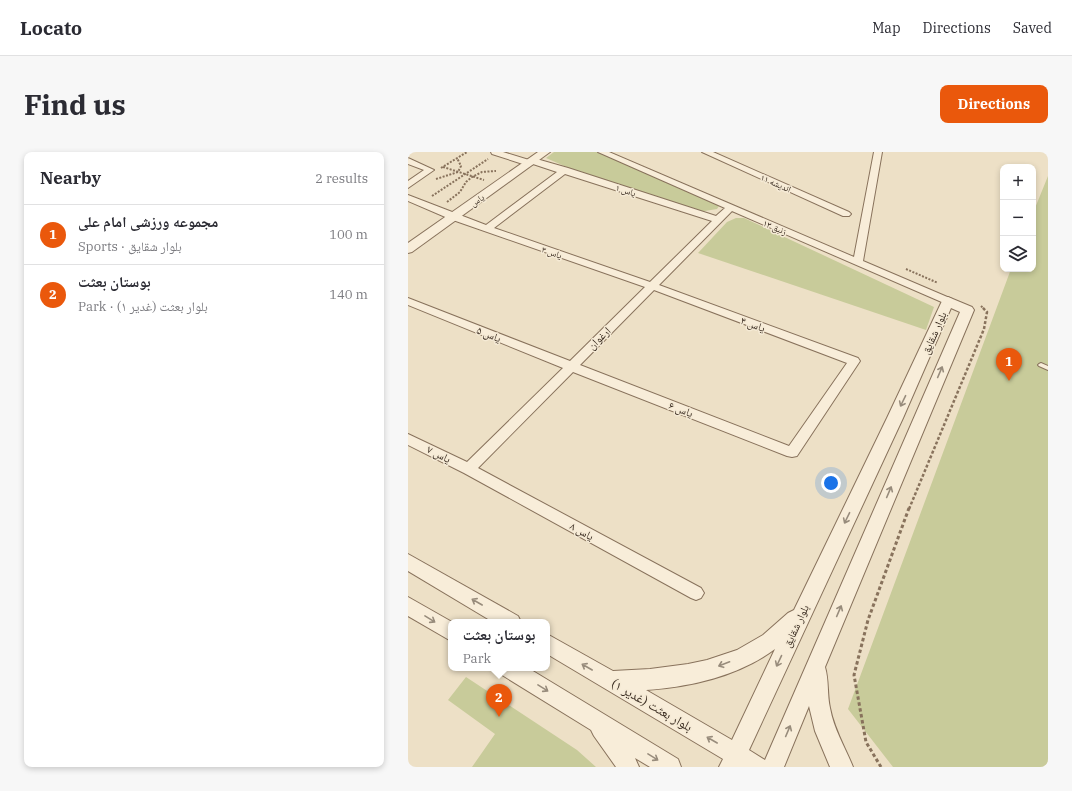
<!DOCTYPE html>
<html lang="en">
<head>
<meta charset="utf-8">
<style>
	:root { --surface:#fff; --page:#f7f7f7; --text:#2b2b33; --muted:#7c7c81; --line:#e1e1e2; --accent:#ea580c }
	body { margin:0; font-family:"IBM Plex Serif","Noto Naskh Arabic",serif; background:var(--page); color:var(--text) }
	.controls { position:absolute; right:12px; top:12px; display:grid; overflow:hidden; border-radius:8px; box-shadow:0 2px 6px #0003 }
	.controls button { width:36px; height:36px; display:grid; place-items:center; padding:0; border:0; border-bottom:1px solid var(--line); background:var(--surface); color:var(--text); font:20px sans-serif }
	.you { position:absolute; left:423px; top:331px; width:14px; height:14px; margin:-10px; border:3px solid #fff; border-radius:50%; background:#1a73e8; box-shadow:0 0 0 6px #1a73e833 }
	.badge { display:grid; place-items:center; width:26px; height:26px; border-radius:50%; background:var(--accent); color:#fff; font-size:13px; font-weight:700 }
	.pin { position:absolute; translate:-50% -33px; filter:drop-shadow(0 1px 2px #0008) }
	.pin::after { content:''; position:absolute; top:21px; width:14px; height:12px; background:inherit; clip-path:polygon(0 0,100% 0,50% 100%) }
	.popup { position:absolute; left:40px; top:467px; width:102px; height:52px; box-sizing:border-box; display:grid; place-content:center; border-radius:8px; background:var(--surface); filter:drop-shadow(0 1px 3px #0005); font-size:13px; white-space:nowrap; color:var(--muted) }
	.popup b { font-size:15px; color:var(--text) }
	.popup::after { content:''; position:absolute; left:50%; top:100%; margin-left:-8px; border:8px solid transparent; border-top-color:var(--surface) }
	.list { margin:0; padding:0; list-style:none }
	h2 { display:flex; justify-content:space-between; align-items:center; height:52px; margin:0; padding:0 16px; font-size:17px }
	h2 small { font-size:13px; font-weight:400; color:var(--muted) }
	.list li { display:grid; grid-template-columns:26px 1fr auto; gap:12px; align-items:center; box-sizing:border-box; height:60px; padding:0 16px; border-top:1px solid var(--line) }
	.list b { display:block; font-size:15px; white-space:nowrap }
	.list p { margin:0; font-size:13px; white-space:nowrap; color:var(--muted) }
	.list em { font-size:13px; font-style:normal; color:var(--muted) }
	.icon { flex:none; width:22px; height:22px; fill:none; stroke:currentColor; stroke-width:2; stroke-linecap:round; stroke-linejoin:round }
	.map { position:relative; flex:none; width:640px; height:615px; overflow:hidden; border-radius:8px }
	header { display:flex; align-items:center; gap:24px; box-sizing:border-box; height:56px; padding:0 20px; background:var(--surface); border-bottom:1px solid var(--line) }
	header strong { font-size:19px }
	nav { display:flex; gap:22px; margin-inline-start:auto; font-size:14px }
	.intro { display:flex; align-items:center; justify-content:space-between; box-sizing:border-box; height:96px; padding:0 24px }
	h1 { margin:0; font-size:28px }
	.button { padding:10px 18px; border-radius:8px; background:var(--accent); color:#fff; font-size:14px; font-weight:700 }
	main { display:flex; gap:24px; padding:0 24px }
	aside { flex:1; background:var(--surface); border-radius:8px; box-shadow:0 2px 6px #0003 }
	.map>svg:first-child { display:block }
	.green { fill:#c8cb9a }
	.lines { fill:none; stroke-linecap:round; stroke-linejoin:round }
	.service-casing { stroke:#88725c; stroke-width:2 }
	.minor-casing { stroke:#88725c; stroke-width:2 }
	.tertiary-casing { stroke:#88725c; stroke-width:2 }
	.path-far2 { stroke:#88725c; stroke-width:2; stroke-dasharray:2 1.5; stroke-linecap:butt }
	.path-far1 { stroke:#88725c; stroke-width:2.5; stroke-dasharray:3 2; stroke-linecap:butt }
	.path { stroke:#88725c; stroke-width:3; stroke-dasharray:3.5 2.5; stroke-linecap:butt }
	.service { fill:#f8edd9; fill-rule:evenodd }
	.minor { fill:#f8edd9; fill-rule:evenodd }
	.tertiary { fill:#f8edd9; fill-rule:evenodd }
	.oneway { stroke:#988c7c }
	.labels { text-anchor:middle; dominant-baseline:central; stroke-width:3; stroke-linejoin:round; paint-order:stroke }
	.far-street-label { font-size:9px; fill:#392b20; stroke:#f5ead5 }
	.street-label { font-size:11px; fill:#392b20; stroke:#f5ead5 }
	.near-street-label { font-size:13px; fill:#392b20; stroke:#f5ead5 }
</style>
</head>
<body>
<header>
<strong>Locato</strong>
<nav><a>Map</a><a>Directions</a><a>Saved</a></nav>
</header>
<div class="intro"><h1>Find us</h1><a class="button">Directions</a></div>
<main>
<aside>
<h2>Nearby<small>2 results</small></h2>
<ul class="list">
<li><span class="badge">1</span><div><b>مجموعه ورزشی امام علی</b><p>Sports · بلوار شقایق</p></div><em>100 m</em></li>
<li><span class="badge">2</span><div><b>بوستان بعثت</b><p>Park · بلوار بعثت (غدیر ۱)</p></div><em>140 m</em></li>
</ul>
</aside>
<div class="map">
<svg width="640" height="615" viewBox="0 0 640 615">
	<rect width="100%" height="100%" fill="#ede0c6"/>
	<!-- green -->
	<g class="green">
		<polygon points="146,0 190,0 311,54 309,57 291,60 170,20 138,6"/>
		<polygon points="640,24 640,615 485,615 440,557 603,117 625,117 625,61"/>
		<polygon points="328,66 336,66 526,155 518,178 290,101 319,70"/>
		<polygon points="58,525 169,598 188,615 64,615 87,582 40,548"/>
	</g>
	<g class="lines">
		<!-- service casing -->
		<g class="service-casing">
			<polygon id="service" points="633,211 640,214 640,218 631,214 630,213 631,212"/>
		</g>
		<!-- minor casing -->
		<g class="minor-casing">
			<g id="minor">
				<path d="M83 0H95L121 8 125 6 160 16 308 64 317 56 190 0H201L446 105 466 0H474L455 109 544 147 545 149 544 151H536L324 59 251 133 450 206 452 209 450 212 389 304 384 305 379 304 165 220 70 316 293 436 296 441 293 446 288 448 283 446 56 321 0 293V282L59 310 155 216 0 153V146L162 209 237 135 42 67 0 49V43L78 73 149 20 125 12 121 14 118 13 84 2ZM157 22 304 69 242 130 86 76ZM246 138 439 211 381 294 172 213Z"/>
				<polygon points="294,0 305,0 441,60 443,62 441,64 435,64"/>
				<polygon points="0,6 26,18 0,36 0,29 16,18 0,12"/>
			</g>
		</g>
		<!-- tertiary casing -->
		<g class="tertiary-casing">
			<g id="tertiary">
				<polygon points="130,0 142,0 4,100 0,101 0,91"/>
				<path d="M540 145 564 155 566 158 417 515C421 528 419 543 422 556 426 578 437 595 445 615H422L407 579 401 554 376 615H311L315 607 139 502V482L205 519 242 517 280 512 299 508 329 498 355 483 380 461 386 458 479 266 534 149 535 146ZM543 156 552 160 357 608 341 598 495 266ZM367 497 324 588 238 538C282 535 331 524 367 497Z"/>
				<polygon points="0,402 110,464 113,470 85,470 0,419"/>
				<polygon points="0,445 44,470 43,489 0,464"/>
				<polygon points="91,516 120,516 270,607 273,615 242,615 227,606 231,615 208,615 186,584 183,578 94,523"/>
			</g>
		</g>
		<!-- path-far2 -->
		<g class="path-far2">
			<polyline points="35,15 76,28"/>
			<polyline points="33,16 59,0"/>
			<polyline points="28,27 50,20 53,14 49,6"/>
			<polyline points="24,44 80,7"/>
			<polyline points="39,50 52,40 58,30 64,25 74,20 88,19"/>
			<polyline points="498,117 530,131"/>
			<polyline points="573,154 575,156"/>
		</g>
		<!-- path-far1 -->
		<polyline class="path-far1" points="501,357 576,177 579,160 574,155"/>
		<!-- path -->
		<polyline class="path" points="473,615 458,590 446,523 460,468 501,356"/>
		<!-- service -->
		<use href="#service" class="service"/>
		<!-- minor -->
		<use href="#minor" class="minor"/>
		<!-- tertiary -->
		<use href="#tertiary" class="tertiary"/>
	</g>
	<!-- one-way arrows -->
	<defs><path id="oneway-shaft" d="M-6 0H5M1.5-3L5.5 0L1.5 3" fill="none" stroke-width="1.6" stroke-linecap="round" stroke-linejoin="round"/></defs>
	<g class="oneway">
		<use href="#oneway-shaft" transform="translate(532 220) rotate(-67)"/>
		<use href="#oneway-shaft" transform="translate(495 249) rotate(116)"/>
		<use href="#oneway-shaft" transform="translate(481 340) rotate(-67)"/>
		<use href="#oneway-shaft" transform="translate(439 366) rotate(116)"/>
		<use href="#oneway-shaft" transform="translate(69 450) rotate(-150)"/>
		<use href="#oneway-shaft" transform="translate(431 459) rotate(-67)"/>
		<use href="#oneway-shaft" transform="translate(22 467) rotate(32)"/>
		<use href="#oneway-shaft" transform="translate(371 509) rotate(115)"/>
		<use href="#oneway-shaft" transform="translate(316 512) rotate(159)"/>
		<use href="#oneway-shaft" transform="translate(179 515) rotate(-150)"/>
		<use href="#oneway-shaft" transform="translate(135 536) rotate(32)"/>
		<use href="#oneway-shaft" transform="translate(380 579) rotate(-67)"/>
		<use href="#oneway-shaft" transform="translate(304 588) rotate(-150)"/>
		<use href="#oneway-shaft" transform="translate(245 605) rotate(32)"/>
	</g>
	<g class="labels">
		<!-- far-street labels -->
		<g class="far-street-label">
			<text transform="translate(368 31) rotate(24)">اندیشه ۱۱</text>
			<text transform="translate(218 38) rotate(18)">یاس ۱</text>
			<text transform="translate(69 48) rotate(-35)">یاس</text>
			<text transform="translate(367 75) rotate(23)">زنبق ۱۳</text>
			<text transform="translate(144 100) rotate(19)">یاس ۳</text>
		</g>
		<!-- street labels -->
		<g class="street-label">
			<text transform="translate(345 172) rotate(20)">یاس ۴</text>
			<text transform="translate(526 181) rotate(-66)">بلوار شقایق</text>
			<text transform="translate(81 182) rotate(22)">یاس ۵</text>
			<text transform="translate(191 186) rotate(-44)">ارغوان</text>
			<text transform="translate(273 257) rotate(21)">یاس ۶</text>
			<text transform="translate(31 302) rotate(27)">یاس ۷</text>
			<text transform="translate(174 379) rotate(29)">یاس ۸</text>
			<text transform="translate(388 474) rotate(-65)">بلوار شقایق</text>
		</g>
		<!-- near-street labels -->
		<g class="near-street-label">
			<text transform="translate(244 553) rotate(30)">بلوار بعثت (غدیر ۱)</text>
		</g>
	</g>
</svg>
<div class="controls">
<button>+</button>
<button>−</button>
<button><svg class="icon" aria-label="layers" viewBox="0 0 24 24"><path d="M12 4l9 5-9 5-9-5zM3 14l9 5 9-5"/></svg></button>
</div>
<div class="you"></div>
<div class="pin badge" style="left:601px;top:229px">1</div>
<div class="pin badge" style="left:91px;top:565px">2</div>
<div class="popup"><b>بوستان بعثت</b>Park</div>
</div>
</main>
</body>
</html>
